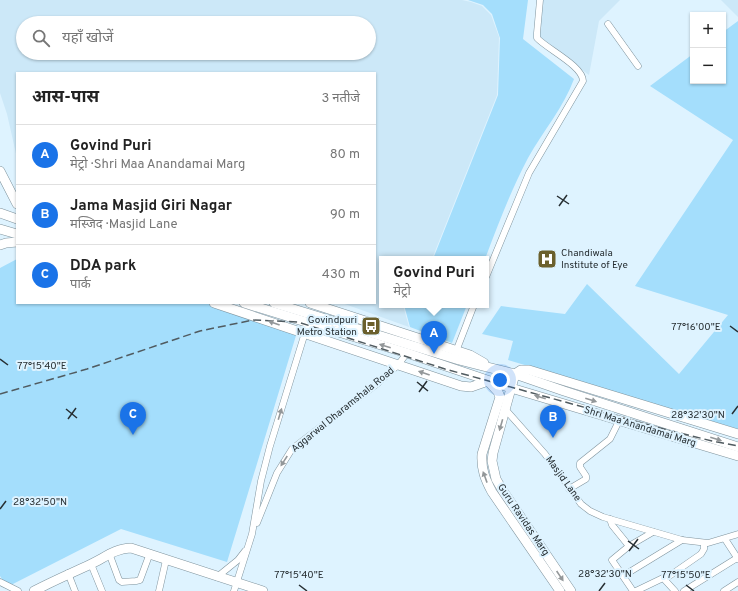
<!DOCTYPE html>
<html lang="hi">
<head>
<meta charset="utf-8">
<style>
	:root { --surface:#fff; --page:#f6f6f6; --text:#222; --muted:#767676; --line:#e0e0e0; --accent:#1a73e8 }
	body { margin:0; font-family:Overpass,"Noto Sans Devanagari",sans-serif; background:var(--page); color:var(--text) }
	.controls { position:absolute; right:12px; top:12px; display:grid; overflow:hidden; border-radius:0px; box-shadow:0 1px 3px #0004 }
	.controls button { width:36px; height:36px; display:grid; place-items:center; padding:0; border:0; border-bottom:1px solid var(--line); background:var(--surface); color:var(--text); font:20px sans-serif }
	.you { position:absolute; left:500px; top:380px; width:14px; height:14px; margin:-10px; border:3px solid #fff; border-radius:50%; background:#1a73e8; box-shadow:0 0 0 6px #1a73e833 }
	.badge { display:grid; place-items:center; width:26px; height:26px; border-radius:50%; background:var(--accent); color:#fff; font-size:13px; font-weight:700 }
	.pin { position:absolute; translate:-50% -33px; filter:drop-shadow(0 1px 2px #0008) }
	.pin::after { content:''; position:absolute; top:21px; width:14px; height:12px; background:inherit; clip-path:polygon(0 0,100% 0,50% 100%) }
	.popup { position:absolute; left:379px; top:256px; width:110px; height:52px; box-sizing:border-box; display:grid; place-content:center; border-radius:0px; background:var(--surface); filter:drop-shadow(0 1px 3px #0005); font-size:13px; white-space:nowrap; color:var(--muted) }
	.popup b { font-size:15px; color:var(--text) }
	.popup::after { content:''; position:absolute; left:50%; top:100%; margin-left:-8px; border:8px solid transparent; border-top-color:var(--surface) }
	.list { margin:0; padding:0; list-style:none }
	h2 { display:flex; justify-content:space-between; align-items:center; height:52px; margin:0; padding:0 16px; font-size:17px }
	h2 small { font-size:13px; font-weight:400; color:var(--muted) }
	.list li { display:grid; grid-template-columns:26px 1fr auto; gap:12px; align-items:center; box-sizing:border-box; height:60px; padding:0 16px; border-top:1px solid var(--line) }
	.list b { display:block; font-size:15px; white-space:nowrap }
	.list p { margin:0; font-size:13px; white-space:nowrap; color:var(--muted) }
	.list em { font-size:13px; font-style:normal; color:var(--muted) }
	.icon { flex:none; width:22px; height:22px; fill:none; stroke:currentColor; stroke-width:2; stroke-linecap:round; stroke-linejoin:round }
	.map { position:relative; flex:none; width:738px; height:591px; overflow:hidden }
	.search { position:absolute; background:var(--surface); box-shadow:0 1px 3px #0004; left:16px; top:16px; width:360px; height:44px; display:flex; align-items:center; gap:10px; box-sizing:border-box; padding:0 14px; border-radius:22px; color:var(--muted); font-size:15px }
	.panel { position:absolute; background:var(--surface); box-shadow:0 1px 3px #0004; left:16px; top:72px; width:360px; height:232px; border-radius:0px }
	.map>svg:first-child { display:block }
	.built { fill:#cce8f8; fill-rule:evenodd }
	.green { fill:#a4defc }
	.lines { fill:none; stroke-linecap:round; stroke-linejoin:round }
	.street-casing { stroke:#7f939d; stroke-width:7 }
	.secondary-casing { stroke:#7f939d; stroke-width:10 }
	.street { stroke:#fff; stroke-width:6 }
	.secondary { stroke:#fff; stroke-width:9 }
	.rail { stroke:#505b60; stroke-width:1.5; stroke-dasharray:8 4; stroke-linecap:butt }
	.oneway { fill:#939799 }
	.ticks { fill:none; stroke:#272f33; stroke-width:1.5 }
	.labels { text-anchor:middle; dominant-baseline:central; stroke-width:4; stroke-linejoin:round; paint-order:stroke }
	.poi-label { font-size:10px; fill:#272f33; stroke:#def3ff; text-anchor:start }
	.street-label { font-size:10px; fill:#272f33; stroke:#def3ff }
	.ticks-label { font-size:10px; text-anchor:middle; fill:#272f33; stroke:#def3ff; stroke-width:4; stroke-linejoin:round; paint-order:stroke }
</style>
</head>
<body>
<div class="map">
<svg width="738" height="591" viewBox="0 0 738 591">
	<rect width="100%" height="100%" fill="#def3ff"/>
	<!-- built -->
	<g class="built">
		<path d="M0 0H462L471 2 482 6 491 15 499 37 497 95 432 259H382V305H403L409 327 342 303H375V73H17V158L7 114 0 93ZM23 23H369V53H23Z"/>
		<polygon points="542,0 620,0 599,21 589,75 540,39 538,22"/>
		<polygon points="721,0 738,0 738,17"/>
	</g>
	<!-- green -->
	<g class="green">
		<path d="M468 0H528L523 39 574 79C564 107 543 131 528 158 511 190 498 225 485 259H433L498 95 500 38 492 14 483 5Z"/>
		<polygon points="738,21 738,429 508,360 513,341 482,334 501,306 565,314 587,284 679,374 728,315 635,286 733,140 650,86 693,54 693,81 723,81 723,32"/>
		<polygon points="17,259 17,303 208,303 298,329 227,562 121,529 7,587 0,576 0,268"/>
		<polygon points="404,305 467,305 452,343 410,327"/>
	</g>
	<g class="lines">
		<!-- street casing -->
		<g class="street-casing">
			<g id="street">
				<polyline points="608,24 638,66"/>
				<path d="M486 277 529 173 583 81C583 66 547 49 537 38V33L540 0"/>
				<polyline points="455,354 474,305"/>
				<polyline points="505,409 545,454 581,504 590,511 603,517 682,540 708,543 738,534"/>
				<polyline points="569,489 586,479 586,476 580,467 580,463 610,439 619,421"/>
				<polyline points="610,519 612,525 629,546 612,560 633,591"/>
				<polyline points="257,523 277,473 292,449 378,383 398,365 407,353"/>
				<polyline points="725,539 738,559"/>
				<polyline points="629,546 653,532"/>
				<polyline points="109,553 119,580 122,582 136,581 140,580 150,553"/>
				<polyline points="91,564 102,591"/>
				<polyline points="68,573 75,591"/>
				<polyline points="623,576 682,540"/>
				<polyline points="217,577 238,560 245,551"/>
				<polyline points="665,579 701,554 704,549 704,544"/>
				<polyline points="0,582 18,591"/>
				<polyline points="159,591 166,560"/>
				<polyline points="234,591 252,534 261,481 270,446 308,323"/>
				<polyline points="636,591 663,578 675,591"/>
				<polyline points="684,591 737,558"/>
				<polyline points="724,591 738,582"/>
			</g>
		</g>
		<!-- secondary casing -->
		<g class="secondary-casing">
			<g id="secondary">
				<polyline points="0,171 17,204"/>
				<polyline points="0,213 17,219"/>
				<polyline points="0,229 17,234"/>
				<polyline points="0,245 6,243 17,242"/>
				<polyline points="214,303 461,386 471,387 488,381"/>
				<polyline points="244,303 407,353 511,388 738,456"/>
				<polyline points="274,303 459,360 515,374 564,391 738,447"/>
				<polyline points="310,303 470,355 484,363"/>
				<polyline points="515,374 493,453 492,461 496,479 503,491 571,591"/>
				<polyline points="515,374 521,370 529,370 738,434"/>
				<path d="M488 381 498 392 500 397 482 454C481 469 485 479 492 492L560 591"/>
				<path d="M34 591C53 581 72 573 91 564 104 558 116 548 131 548L263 591"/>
			</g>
		</g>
		<!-- street -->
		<use href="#street" class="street"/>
		<!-- secondary -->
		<use href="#secondary" class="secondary"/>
		<!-- rail -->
		<polyline class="rail" points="0,394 87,369 200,331 253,320 298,322 445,369 656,427 712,441 738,446"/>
	</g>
	<!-- one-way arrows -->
	<defs><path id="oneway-solid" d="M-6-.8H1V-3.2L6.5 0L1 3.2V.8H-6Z"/></defs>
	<g class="oneway">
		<use href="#oneway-solid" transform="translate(274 323) rotate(-160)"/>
		<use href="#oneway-solid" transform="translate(385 346) rotate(-163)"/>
		<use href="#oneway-solid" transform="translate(424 373) rotate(-161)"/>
		<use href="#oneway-solid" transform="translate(540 397) rotate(-163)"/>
		<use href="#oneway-solid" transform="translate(591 400) rotate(17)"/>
		<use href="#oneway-solid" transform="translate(280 414) rotate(-73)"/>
		<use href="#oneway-solid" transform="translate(501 425) rotate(106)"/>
		<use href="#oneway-solid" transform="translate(716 439) rotate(17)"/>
		<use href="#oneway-solid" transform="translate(284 461) rotate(123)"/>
		<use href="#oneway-solid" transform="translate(485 477) rotate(-110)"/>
		<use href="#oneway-solid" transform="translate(560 576) rotate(56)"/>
	</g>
	<!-- ticks -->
	<path class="ticks" d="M557 196 569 204M559 206 567 195M730 326 738 332M0 359 8 365M417 382 428 391M419 392 427 381M66 409 77 418M732 414 738 406M68 419 76 408M0 509 6 501M628 541 639 549M629 551 638 539M299 585 307 591M686 585 694 591M599 591 605 583"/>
	<!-- icons -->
	<defs>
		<g id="hospital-square" transform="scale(1)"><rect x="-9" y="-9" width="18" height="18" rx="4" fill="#6b602d" stroke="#def3ff"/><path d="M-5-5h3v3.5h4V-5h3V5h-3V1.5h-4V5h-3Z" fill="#fff"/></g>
		<g id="bus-square" transform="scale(1)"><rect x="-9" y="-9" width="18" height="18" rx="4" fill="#6b602d" stroke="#def3ff"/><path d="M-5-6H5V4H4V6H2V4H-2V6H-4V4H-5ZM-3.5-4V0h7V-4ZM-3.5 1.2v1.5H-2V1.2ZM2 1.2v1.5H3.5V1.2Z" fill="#fff"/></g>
	</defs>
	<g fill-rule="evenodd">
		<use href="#hospital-square" x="547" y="259"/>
		<use href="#bus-square" x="371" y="326"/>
	</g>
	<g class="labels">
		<!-- poi labels -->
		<g class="poi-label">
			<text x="561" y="253">Chandiwala<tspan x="561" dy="12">Institute of Eye</tspan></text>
			<text x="357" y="320" text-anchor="end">Govindpuri<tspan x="357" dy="12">Metro Station</tspan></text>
		</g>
		<!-- street labels -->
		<g class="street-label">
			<text transform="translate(343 410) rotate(-39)">Aggarwal Dharamshala Road</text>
			<text transform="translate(640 427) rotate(17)">Shri Maa Anandamai Marg</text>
			<text transform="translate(563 479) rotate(54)">Masjid Lane</text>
			<text transform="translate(523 520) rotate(56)">Guru Ravidas Marg</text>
		</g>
	</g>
	<g class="ticks-label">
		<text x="696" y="330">77°16'00"E</text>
		<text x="42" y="369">77°15'40"E</text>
		<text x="698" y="418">28°32'30"N</text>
		<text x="40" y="505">28°32'50"N</text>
		<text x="605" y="577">28°32'30"N</text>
		<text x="299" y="578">77°15'40"E</text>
		<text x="686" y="578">77°15'50"E</text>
	</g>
</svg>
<div class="controls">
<button>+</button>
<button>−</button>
</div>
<div class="you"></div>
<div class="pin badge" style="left:434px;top:354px">A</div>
<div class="popup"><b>Govind Puri</b>मेट्रो</div>
<div class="pin badge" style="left:553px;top:438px">B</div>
<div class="pin badge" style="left:133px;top:435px">C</div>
<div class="search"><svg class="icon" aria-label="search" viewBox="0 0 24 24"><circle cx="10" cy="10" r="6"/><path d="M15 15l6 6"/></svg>यहाँ खोजें</div>
<section class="panel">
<h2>आस-पास<small>3 नतीजे</small></h2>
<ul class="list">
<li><span class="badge">A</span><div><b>Govind Puri</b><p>मेट्रो · Shri Maa Anandamai Marg</p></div><em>80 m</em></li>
<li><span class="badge">B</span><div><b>Jama Masjid Giri Nagar</b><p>मस्जिद · Masjid Lane</p></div><em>90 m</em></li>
<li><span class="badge">C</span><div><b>DDA park</b><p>पार्क</p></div><em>430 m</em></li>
</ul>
</section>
</div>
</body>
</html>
